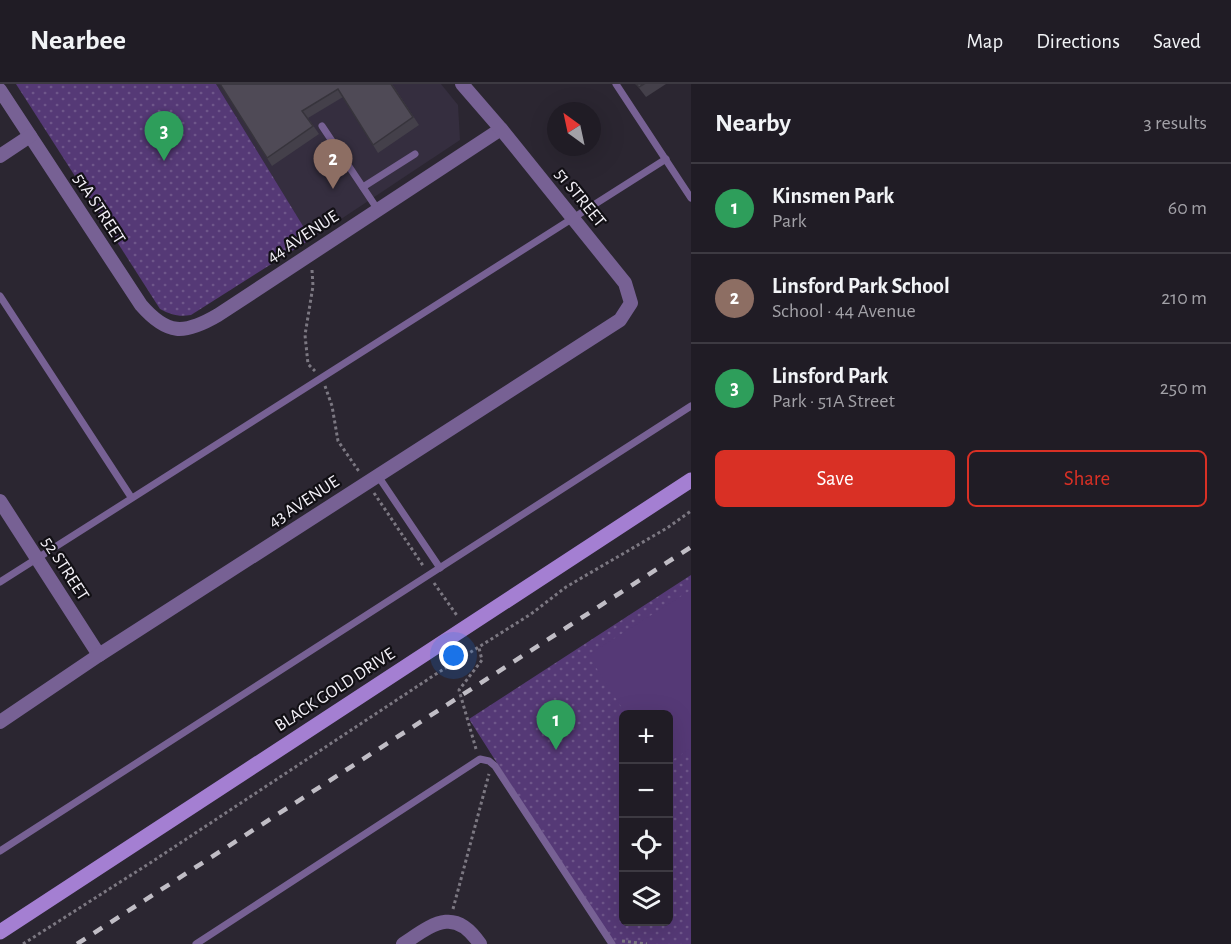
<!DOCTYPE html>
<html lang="en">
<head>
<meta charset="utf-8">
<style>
	:root { --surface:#201c25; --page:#28252d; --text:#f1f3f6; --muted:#a2a1a7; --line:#3d3a42; --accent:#d93025 }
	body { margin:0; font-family:"Alegreya Sans",sans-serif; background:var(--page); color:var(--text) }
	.controls { position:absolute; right:18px; bottom:18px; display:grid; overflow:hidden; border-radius:9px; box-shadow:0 6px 24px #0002 }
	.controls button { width:54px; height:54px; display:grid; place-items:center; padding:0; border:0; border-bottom:2px solid var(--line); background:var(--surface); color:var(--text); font:30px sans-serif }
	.compass { position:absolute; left:547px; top:18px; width:54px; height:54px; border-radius:50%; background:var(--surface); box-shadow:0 6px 24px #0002; rotate:327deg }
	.you { position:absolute; left:454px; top:572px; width:21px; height:21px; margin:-15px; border:4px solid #fff; border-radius:50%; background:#1a73e8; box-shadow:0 0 0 9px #1a73e833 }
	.badge { display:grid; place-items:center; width:39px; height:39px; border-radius:50%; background:var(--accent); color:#fff; font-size:20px; font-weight:700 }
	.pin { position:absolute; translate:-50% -50px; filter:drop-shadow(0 2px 3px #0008) }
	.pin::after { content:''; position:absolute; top:32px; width:21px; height:18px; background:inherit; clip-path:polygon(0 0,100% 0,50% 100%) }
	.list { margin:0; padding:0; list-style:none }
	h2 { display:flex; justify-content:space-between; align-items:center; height:78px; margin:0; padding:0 24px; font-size:26px }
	h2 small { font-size:20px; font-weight:400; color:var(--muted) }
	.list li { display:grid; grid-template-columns:39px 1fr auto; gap:18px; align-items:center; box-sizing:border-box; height:90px; padding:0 24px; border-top:2px solid var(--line) }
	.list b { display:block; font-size:22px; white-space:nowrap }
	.list p { margin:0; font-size:20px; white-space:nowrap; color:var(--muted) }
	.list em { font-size:20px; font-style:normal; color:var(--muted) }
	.actions { display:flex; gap:12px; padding:18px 24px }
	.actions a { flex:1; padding:14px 0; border:2px solid var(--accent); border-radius:9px; text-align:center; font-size:21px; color:var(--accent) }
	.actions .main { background:var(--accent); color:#fff }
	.icon { flex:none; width:33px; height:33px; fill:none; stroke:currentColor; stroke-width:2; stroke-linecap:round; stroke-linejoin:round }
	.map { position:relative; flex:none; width:691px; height:860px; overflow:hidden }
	header { display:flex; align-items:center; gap:36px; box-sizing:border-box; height:84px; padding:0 30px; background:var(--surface); border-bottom:2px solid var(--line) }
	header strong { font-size:28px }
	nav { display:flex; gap:33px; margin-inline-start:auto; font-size:21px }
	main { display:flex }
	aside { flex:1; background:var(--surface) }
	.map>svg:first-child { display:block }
	.built { fill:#352e3f }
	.grass { fill:url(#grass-dots); fill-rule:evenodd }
	.pitch { fill:#553976 }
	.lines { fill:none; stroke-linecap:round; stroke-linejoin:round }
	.path { stroke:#7c7882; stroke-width:3; stroke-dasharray:3 3; stroke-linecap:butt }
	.service { stroke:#776194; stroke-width:7 }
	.minor { stroke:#776194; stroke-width:14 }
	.secondary { stroke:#a47fd2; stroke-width:15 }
	.rail { stroke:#c0bdc5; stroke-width:4.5; stroke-dasharray:10 10; stroke-linecap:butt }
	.wall { fill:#44404a }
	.building { fill:#4f4a56; stroke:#37343c; stroke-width:1.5 }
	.labels { text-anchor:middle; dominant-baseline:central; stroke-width:4.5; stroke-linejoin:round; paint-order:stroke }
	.street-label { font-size:18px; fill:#f3f0f7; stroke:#121015 }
</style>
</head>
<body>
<header>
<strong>Nearbee</strong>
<nav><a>Map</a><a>Directions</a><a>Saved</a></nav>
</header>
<main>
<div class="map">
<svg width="691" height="860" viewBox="0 0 691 860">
	<defs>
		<pattern id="grass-dots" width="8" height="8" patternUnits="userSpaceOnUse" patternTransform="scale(1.5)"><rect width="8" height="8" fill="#553976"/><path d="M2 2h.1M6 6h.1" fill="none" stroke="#6e568a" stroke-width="1.8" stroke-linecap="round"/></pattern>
	</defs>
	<rect width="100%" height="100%" fill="#2b2631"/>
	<!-- built -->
	<polygon class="built" points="216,0 441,0 458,21 460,56 311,155"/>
	<!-- grass -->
	<g class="grass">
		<path d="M16 0H216L311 155 191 231C179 233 171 231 160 225Z"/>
		<path d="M691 491V860H612L469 635ZM624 630H668V838H624Z"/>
	</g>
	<!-- pitch -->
	<polygon class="pitch" points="691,506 691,664 669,678 668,630 626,630 588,571"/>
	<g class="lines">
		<!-- path -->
		<g class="path">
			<polyline points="312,186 313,202 305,251 308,280 315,287"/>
			<polyline points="325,302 332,322 338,357 360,389"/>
			<polyline points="374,409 424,483"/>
			<polyline points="434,499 458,533"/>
			<polyline points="476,665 459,606 482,576 479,564"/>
			<polyline points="453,825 489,690"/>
			<polyline points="622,857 647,860"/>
			<polyline points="23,860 150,779 436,590 531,530 566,503 667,444 691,427"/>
		</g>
		<!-- service -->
		<g class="service">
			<polyline points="616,0 691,114"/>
			<polyline points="322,42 378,126"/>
			<polyline points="363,103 415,70"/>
			<polyline points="0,212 131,413"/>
			<polyline points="378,392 440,484"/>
			<polyline points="0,498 666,75"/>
			<polyline points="0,767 691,322"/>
			<polyline points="196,860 480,675 489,677 495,682 612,860"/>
		</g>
		<!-- minor -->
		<g class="minor">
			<path d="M0 6 141 221C167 251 184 251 218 231L501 45"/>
			<polyline points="0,72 30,52"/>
			<polyline points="0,417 99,571"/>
			<polyline points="0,638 99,571 620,236 631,219 625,199 501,45 462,0"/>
			<path d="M403 860C432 841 454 821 480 860"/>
		</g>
		<!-- secondary -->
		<polyline class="secondary" points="0,848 691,396"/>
		<!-- rail -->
		<polyline class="rail" points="77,860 691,463"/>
	</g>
	<!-- wall -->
	<g class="wall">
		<polygon points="220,0 392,0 419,41 378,69 343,13 308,34 319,50 272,82"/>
		<polygon points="636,0 666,0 646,13"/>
	</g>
	<!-- building -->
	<g class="building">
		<polygon points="220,0 391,0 413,33 373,61 338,5 302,27 313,42 267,74"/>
		<polygon points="636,0 644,0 639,3"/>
	</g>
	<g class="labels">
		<!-- street labels -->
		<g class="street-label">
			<text transform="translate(580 114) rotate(51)">51 STREET</text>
			<text transform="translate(99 125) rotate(57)">51A STREET</text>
			<text transform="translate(303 153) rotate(-33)">44 AVENUE</text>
			<text transform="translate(304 418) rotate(-33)">43 AVENUE</text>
			<text transform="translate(65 485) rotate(57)">52 STREET</text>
			<text transform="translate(335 606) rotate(-33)">BLACK GOLD DRIVE</text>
		</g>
	</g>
</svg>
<div class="controls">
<button>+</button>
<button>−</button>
<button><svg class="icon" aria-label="locate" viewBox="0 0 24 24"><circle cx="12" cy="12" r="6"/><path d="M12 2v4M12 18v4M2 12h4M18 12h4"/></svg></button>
<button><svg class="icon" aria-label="layers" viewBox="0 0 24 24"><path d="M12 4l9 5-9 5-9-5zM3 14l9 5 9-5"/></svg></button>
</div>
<svg class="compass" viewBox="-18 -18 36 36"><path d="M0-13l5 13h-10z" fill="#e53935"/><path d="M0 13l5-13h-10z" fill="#a2a1a7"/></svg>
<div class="you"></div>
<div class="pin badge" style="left:556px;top:666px;background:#2e9e5b">1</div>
<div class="pin badge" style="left:333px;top:105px;background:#8d6e63">2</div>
<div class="pin badge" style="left:164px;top:77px;background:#2e9e5b">3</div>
</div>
<aside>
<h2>Nearby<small>3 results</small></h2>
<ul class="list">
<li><span class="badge" style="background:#2e9e5b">1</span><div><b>Kinsmen Park</b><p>Park</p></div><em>60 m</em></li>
<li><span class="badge" style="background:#8d6e63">2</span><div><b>Linsford Park School</b><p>School · 44 Avenue</p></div><em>210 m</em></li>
<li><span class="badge" style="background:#2e9e5b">3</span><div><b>Linsford Park</b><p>Park · 51A Street</p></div><em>250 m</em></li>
</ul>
<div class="actions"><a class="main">Save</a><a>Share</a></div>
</aside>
</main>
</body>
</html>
